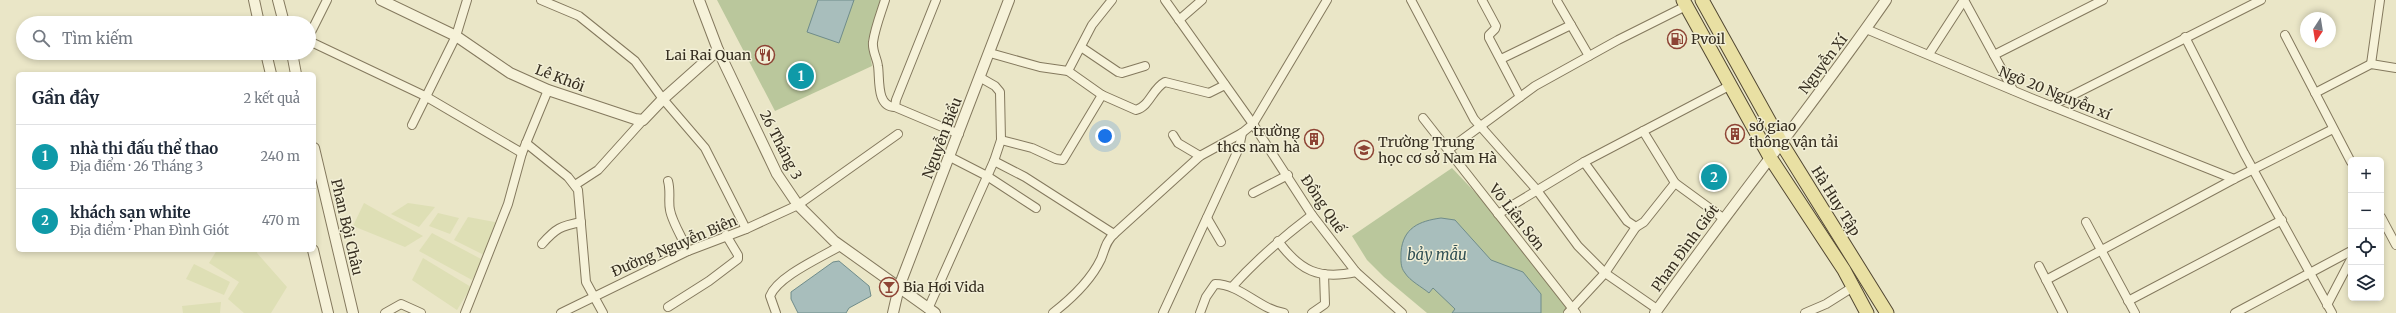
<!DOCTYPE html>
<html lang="vi">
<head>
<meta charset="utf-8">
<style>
	:root { --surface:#fff; --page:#f2f2f3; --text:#1f2937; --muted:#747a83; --line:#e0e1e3; --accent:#7c3aed }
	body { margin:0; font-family:Merriweather,serif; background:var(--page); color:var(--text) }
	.controls { position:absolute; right:12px; bottom:12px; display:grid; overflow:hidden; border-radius:6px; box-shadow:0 2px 6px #0003 }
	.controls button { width:36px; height:36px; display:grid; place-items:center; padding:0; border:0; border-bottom:1px solid var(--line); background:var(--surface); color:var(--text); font:20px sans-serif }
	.compass { position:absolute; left:2300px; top:12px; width:36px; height:36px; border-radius:50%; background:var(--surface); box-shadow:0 2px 6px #0003; rotate:192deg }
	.you { position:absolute; left:1105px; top:136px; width:14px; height:14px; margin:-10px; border:3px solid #fff; border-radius:50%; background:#1a73e8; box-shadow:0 0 0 6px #1a73e833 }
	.badge { display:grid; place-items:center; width:26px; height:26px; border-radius:50%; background:var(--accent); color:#fff; font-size:13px; font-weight:700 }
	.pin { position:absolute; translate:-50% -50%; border:2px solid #fff; box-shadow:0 1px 4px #0006 }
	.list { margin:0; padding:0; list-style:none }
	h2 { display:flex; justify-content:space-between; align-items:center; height:52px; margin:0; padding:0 16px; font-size:17px }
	h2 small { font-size:13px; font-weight:400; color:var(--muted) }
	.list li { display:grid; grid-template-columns:26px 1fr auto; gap:12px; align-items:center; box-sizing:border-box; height:64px; padding:0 16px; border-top:1px solid var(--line) }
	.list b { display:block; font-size:15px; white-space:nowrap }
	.list p { margin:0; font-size:13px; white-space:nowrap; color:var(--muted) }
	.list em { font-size:13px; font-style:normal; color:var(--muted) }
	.icon { flex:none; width:22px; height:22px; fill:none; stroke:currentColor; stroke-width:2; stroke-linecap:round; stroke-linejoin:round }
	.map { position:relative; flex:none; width:2396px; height:313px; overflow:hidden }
	.search { position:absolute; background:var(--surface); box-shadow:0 2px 6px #0003; left:16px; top:16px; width:300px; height:44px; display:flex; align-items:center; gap:10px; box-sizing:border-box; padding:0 14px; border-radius:22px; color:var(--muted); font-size:15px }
	.panel { position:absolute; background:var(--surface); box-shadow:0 2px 6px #0003; left:16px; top:72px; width:300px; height:180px; border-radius:6px }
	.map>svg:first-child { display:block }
	.farmland { fill:#dedfb5 }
	.green { fill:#bac79c }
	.water { fill:#a8bebc; stroke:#6f8c8a }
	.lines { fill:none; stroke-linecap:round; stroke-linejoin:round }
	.minor-casing { stroke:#84795e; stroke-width:10 }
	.tertiary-casing { stroke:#84795e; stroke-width:12 }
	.primary-casing { stroke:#524732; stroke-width:15 }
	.minor { stroke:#f6f2d9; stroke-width:8 }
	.tertiary { stroke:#f6f2d9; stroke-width:10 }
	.primary { stroke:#e9e0a3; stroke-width:13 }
	.labels { text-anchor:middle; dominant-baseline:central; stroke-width:3; stroke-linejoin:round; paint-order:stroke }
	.poi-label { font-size:14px; fill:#362e20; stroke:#f2efd6; text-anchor:start }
	.street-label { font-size:14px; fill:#362e20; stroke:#f2efd6 }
	.water-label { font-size:15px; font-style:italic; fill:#315054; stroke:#f2efd6 }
</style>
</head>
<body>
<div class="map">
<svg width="2396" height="313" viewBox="0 0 2396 313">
	<rect width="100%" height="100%" fill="#eae6c7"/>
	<!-- farmland -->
	<g class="farmland">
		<polygon points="364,203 423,236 405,247 353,226"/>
		<polygon points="408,203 435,207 419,227 391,214"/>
		<polygon points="438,213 459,218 450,234 429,226"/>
		<polygon points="468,217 500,223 486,256 454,240"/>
		<polygon points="432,233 483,260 472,280 419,251"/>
		<polygon points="217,250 258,250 257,253 287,287 271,313 244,313 228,299 239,282 209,263"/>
		<polygon points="423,258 471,287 457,310 412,280"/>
		<polygon points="194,264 230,282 224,295 186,279"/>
		<polygon points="221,302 220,313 183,313 182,306"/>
	</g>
	<!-- green -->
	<g class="green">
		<polygon points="717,0 882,0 868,41 872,66 775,111"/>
		<polygon points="1452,168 1507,226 1571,302 1569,313 1427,313 1384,277 1367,260 1352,236"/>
	</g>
	<!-- water -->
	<g class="water">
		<polygon points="818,0 854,0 839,43 807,32"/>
		<path d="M1441 218 1455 220 1491 260 1523 272 1541 294V313H1452L1455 309 1433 288 1429 293C1422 287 1410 281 1405 273 1400 267 1401 260 1401 252 1403 228 1419 221 1441 218Z"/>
		<polygon points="839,261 869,286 871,296 849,308 846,313 798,313 791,299 791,292 833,262"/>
	</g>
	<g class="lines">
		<!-- minor casing -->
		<g class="minor-casing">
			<g id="minor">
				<polyline points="541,0 579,16 635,61 663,99 705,148 746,229"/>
				<path d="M885 0C881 13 875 28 873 42 872 51 877 58 878 66 880 79 876 107 895 107"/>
				<polyline points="936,0 896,100 895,107 959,134"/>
				<polyline points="1165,0 1253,124 1312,215 1356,272 1402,313"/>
				<polyline points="1411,0 1474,119 1536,189 1578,246 1605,273 1657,309"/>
				<polyline points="1482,0 1496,26 1495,29 1489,35 1489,38 1520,97"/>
				<polyline points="1964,0 2013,90"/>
				<polyline points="1557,1 1589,56"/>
				<polyline points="1179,20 1202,0"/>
				<polyline points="1866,29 2031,98 2234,179"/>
				<polyline points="2285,35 2351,162"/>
				<polyline points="309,36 327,0"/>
				<polyline points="2185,37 2244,153 2332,313"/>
				<polyline points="309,41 425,96 522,153"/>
				<polyline points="1081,47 1118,72 1122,73 1145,66"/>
				<path d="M990 53 1040 67 1068 71 1102 95 1136 110C1150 106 1152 89 1165 82L1209 93 1225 85"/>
				<polyline points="1929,54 1964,0"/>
				<polyline points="1994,55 2103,0"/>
				<polyline points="1501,59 1571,25"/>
				<polyline points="2371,64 2380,0"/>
				<polyline points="1068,71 1092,25 1112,0"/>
				<polyline points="2315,93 2371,64 2396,68"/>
				<polyline points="2051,106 2261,0"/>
				<polyline points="1423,118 1576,313"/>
				<polyline points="412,125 456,36 467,0"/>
				<polyline points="1643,131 1675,183 1723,218"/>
				<polyline points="1173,135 1178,143 1200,156"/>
				<polyline points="1001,140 1032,148 1056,159 1063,160 1102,95"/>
				<polyline points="526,143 568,177 578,190 586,282 603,313"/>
				<polyline points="1448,150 1535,86 1618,40 1686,6"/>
				<polyline points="950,157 987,176 1036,208"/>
				<polyline points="994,161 1025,177 1114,234"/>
				<polyline points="1584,162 1627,221 1636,227 1644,222 1675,183"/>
				<path d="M668 181C671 192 668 201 670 210 672 222 683 239 688 251"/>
				<polyline points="575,185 598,170 643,120"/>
				<polyline points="1253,193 1288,175"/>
				<polyline points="1498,214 1584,162 1729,86"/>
				<polyline points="2381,217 2396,245"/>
				<polyline points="1207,218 1221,242"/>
				<polyline points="2086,222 2135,313"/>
				<path d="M1278 241C1300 271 1319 280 1356 272"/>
				<path d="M542 244C556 228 561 226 581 222"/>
				<polyline points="2039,266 2063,313"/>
				<polyline points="2046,280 2234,179 2333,129"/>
				<path d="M1232 287C1256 260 1283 237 1312 215"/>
				<polyline points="2128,301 2282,220"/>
				<polyline points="2327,305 2351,259"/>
				<polyline points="668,307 709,281 738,259 738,255 726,235"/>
				<polyline points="928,309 994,161 1001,140 1000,92 995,86 981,78"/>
				<polyline points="385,313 401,304 421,313"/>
				<polyline points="465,313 508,204 522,153 548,90"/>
				<polyline points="561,313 688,251 746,229 798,205 898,134"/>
				<path d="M776 313 770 296C778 276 822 257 840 246"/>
				<path d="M1053 313C1071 299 1091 280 1101 259 1105 249 1106 241 1114 234L1200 156 1242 133 1253 124 1327 0"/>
				<polyline points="1163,313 1239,148 1242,133"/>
				<path d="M1200 313 1206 297 1215 284C1240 284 1259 309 1284 313"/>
				<polyline points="1312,313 1325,304 1324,274"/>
				<polyline points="1568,313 1605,273 1636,227"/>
				<polyline points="1805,313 1826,304 1853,287"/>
				<polyline points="2235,313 2351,251"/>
			</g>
		</g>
		<!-- tertiary casing -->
		<g class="tertiary-casing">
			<g id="tertiary">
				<polyline points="254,0 259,23"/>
				<polyline points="278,0 284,23"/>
				<polyline points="381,0 456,36 510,73 548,90 635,119 643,120 663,99 718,50"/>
				<polyline points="699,0 718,50 777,174 798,205 834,241 935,313"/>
				<polyline points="266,53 271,74"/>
				<polyline points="292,53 296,74"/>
				<polyline points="314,148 353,313"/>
				<polyline points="313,250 328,313"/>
				<polyline points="893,313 899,287 1009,0"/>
				<path d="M1655 313C1730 207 1812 107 1886 0"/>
			</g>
		</g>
		<!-- primary casing -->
		<g class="primary-casing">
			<g id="primary">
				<polyline points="1683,0 1771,159 1844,270 1867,313"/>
				<polyline points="1702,0 1782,144 1887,313"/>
			</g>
		</g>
		<!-- minor -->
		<use href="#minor" class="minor"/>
		<!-- tertiary -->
		<use href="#tertiary" class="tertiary"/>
		<!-- primary -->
		<use href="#primary" class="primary"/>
	</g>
	<!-- icons -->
	<defs>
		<g id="fuel-ring" transform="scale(1)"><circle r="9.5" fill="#f2efd6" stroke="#8d4334" stroke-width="1.5"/><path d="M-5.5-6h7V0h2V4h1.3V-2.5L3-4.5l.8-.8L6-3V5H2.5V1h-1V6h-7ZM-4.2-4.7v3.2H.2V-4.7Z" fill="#8d4334"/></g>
		<g id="restaurant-ring" transform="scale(1)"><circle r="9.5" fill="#f2efd6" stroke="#8d4334" stroke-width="1.5"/><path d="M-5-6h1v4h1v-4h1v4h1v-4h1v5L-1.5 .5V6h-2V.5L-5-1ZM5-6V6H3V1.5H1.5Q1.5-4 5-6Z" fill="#8d4334"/></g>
		<g id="building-ring" transform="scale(1)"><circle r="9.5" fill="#f2efd6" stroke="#8d4334" stroke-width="1.5"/><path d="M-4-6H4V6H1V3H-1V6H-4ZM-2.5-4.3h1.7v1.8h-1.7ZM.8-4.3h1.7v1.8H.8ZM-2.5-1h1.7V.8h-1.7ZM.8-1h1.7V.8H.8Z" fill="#8d4334"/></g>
		<g id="school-ring" transform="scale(1)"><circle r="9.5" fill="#f2efd6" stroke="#8d4334" stroke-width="1.5"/><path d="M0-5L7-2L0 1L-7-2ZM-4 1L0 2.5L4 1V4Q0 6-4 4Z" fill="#8d4334"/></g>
		<g id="bar-ring" transform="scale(1)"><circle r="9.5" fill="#f2efd6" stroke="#8d4334" stroke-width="1.5"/><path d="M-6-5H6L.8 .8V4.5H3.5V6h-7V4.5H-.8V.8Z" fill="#8d4334"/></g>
	</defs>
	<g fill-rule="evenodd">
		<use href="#fuel-ring" x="1677" y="39"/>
		<use href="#restaurant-ring" x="765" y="55"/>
		<use href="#building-ring" x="1735" y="134"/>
		<use href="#building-ring" x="1314" y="139"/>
		<use href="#school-ring" x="1364" y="150"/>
		<use href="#bar-ring" x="889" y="287"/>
	</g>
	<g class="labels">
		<!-- poi labels -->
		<g class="poi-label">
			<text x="1691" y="39">Pvoil</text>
			<text x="751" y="55" text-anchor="end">Lai Rai Quan</text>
			<text x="1749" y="126">sở giao<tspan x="1749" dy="16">thông vận tải</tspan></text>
			<text x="1300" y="131" text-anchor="end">trường<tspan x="1300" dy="16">thcs nam hà</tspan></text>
			<text x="1378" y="142">Trường Trung<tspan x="1378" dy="16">học cơ sở Nam Hà</tspan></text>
			<text x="903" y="287">Bia Hơi Vida</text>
		</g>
		<!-- street labels -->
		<g class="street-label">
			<text transform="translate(1823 64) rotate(-53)">Nguyễn Xí</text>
			<text transform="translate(560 78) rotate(21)">Lê Khôi</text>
			<text transform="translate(2055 93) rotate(22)">Ngõ 20 Nguyễn xí</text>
			<text transform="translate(942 138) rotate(-69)">Nguyễn Biểu</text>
			<text transform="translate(781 145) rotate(63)">26 Tháng 3</text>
			<text transform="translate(1836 201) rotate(58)">Hà Huy Tập</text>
			<text transform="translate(1323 204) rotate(56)">Đồng Quế</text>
			<text transform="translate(1517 217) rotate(52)">Võ Liên Sơn</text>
			<text transform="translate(347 227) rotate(77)">Phan Bội Châu</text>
			<text transform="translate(674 246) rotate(-23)">Đường Nguyễn Biên</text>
			<text transform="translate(1685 248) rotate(-54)">Phan Đình Giót</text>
		</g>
		<!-- water labels -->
		<g class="water-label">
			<text x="1437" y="254">bảy mẫu</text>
		</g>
	</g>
</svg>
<div class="controls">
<button>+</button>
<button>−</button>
<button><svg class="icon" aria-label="locate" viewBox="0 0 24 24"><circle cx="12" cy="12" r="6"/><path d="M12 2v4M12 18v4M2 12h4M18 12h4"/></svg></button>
<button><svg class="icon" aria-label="layers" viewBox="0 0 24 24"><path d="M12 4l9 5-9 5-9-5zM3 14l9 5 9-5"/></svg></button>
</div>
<svg class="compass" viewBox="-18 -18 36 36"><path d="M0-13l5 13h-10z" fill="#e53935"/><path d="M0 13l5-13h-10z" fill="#747a83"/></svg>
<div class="you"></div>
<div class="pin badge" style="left:801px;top:76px;background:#0f9aa8">1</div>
<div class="pin badge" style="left:1714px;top:177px;background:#0f9aa8">2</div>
<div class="search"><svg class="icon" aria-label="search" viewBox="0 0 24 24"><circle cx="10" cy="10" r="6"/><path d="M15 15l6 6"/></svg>Tìm kiếm</div>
<section class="panel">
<h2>Gần đây<small>2 kết quả</small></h2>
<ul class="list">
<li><span class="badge" style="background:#0f9aa8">1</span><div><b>nhà thi đấu thể thao</b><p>Địa điểm · 26 Tháng 3</p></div><em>240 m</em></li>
<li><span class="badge" style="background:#0f9aa8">2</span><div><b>khách sạn white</b><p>Địa điểm · Phan Đình Giót</p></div><em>470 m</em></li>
</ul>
</section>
</div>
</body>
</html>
